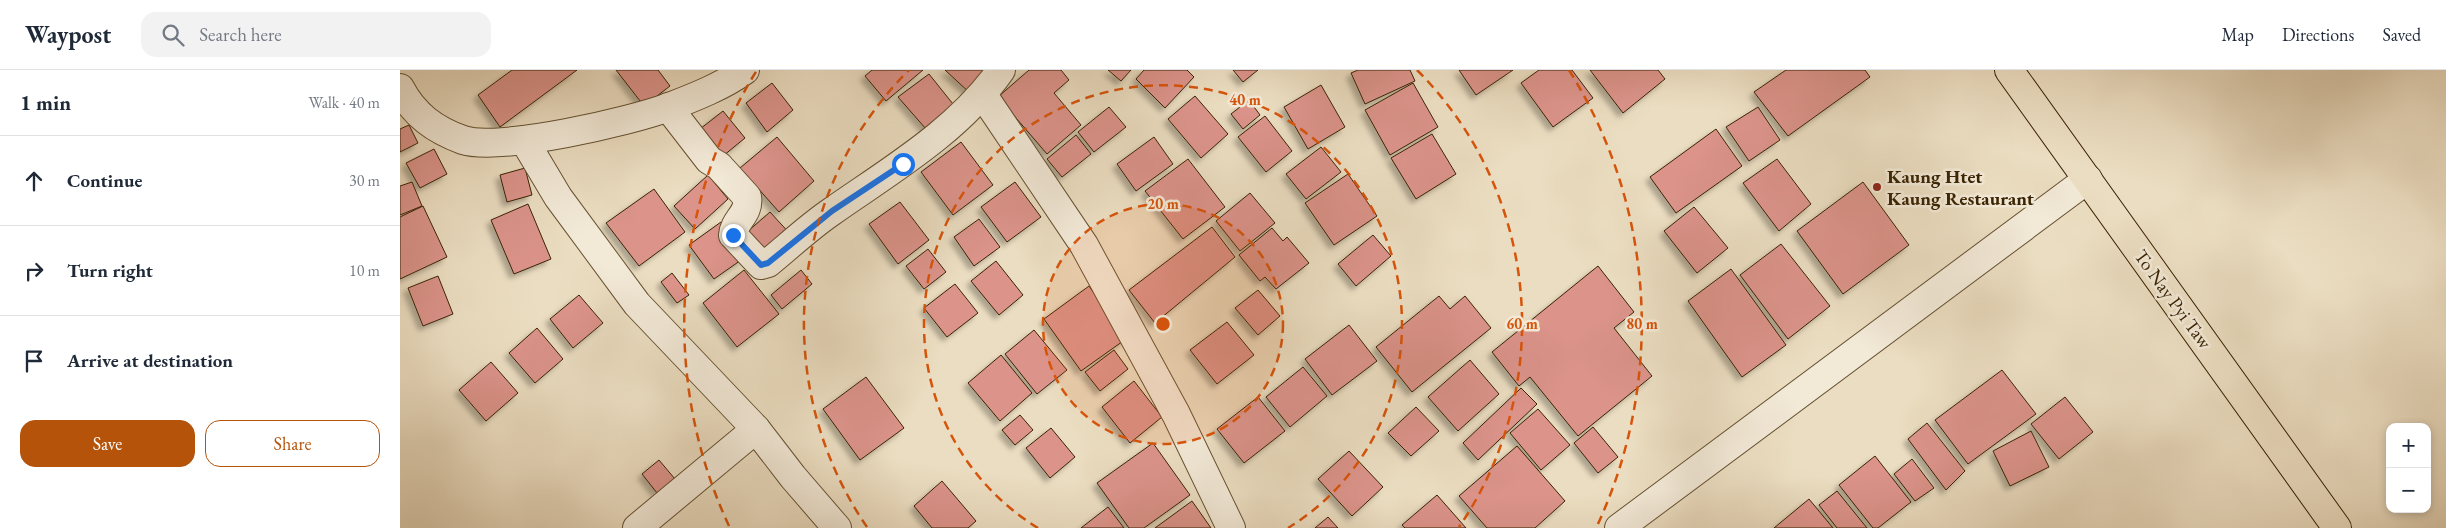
<!DOCTYPE html>
<html lang="en">
<head>
<meta charset="utf-8">
<style>
	:root { --surface:#fff; --page:#f2f2f3; --text:#1f2937; --muted:#747a83; --line:#e0e1e3; --accent:#b45309 }
	body { margin:0; font-family:"EB Garamond",serif; background:var(--page); color:var(--text) }
	.controls { position:absolute; right:15px; bottom:15px; display:grid; overflow:hidden; border-radius:10px; box-shadow:0 2px 8px #0003 }
	.controls button { width:45px; height:45px; display:grid; place-items:center; padding:0; border:0; border-bottom:1px solid var(--line); background:var(--surface); color:var(--text); font:25px sans-serif }
	.stop { position:absolute; width:15px; height:15px; margin:-11px; border:4px solid #1a73e8; border-radius:50%; background:#fff }
	.stop.end { background:#1a73e8; border-color:#fff; box-shadow:0 1px 5px #0008 }
	.list { margin:0; padding:0; list-style:none }
	h2 { display:flex; justify-content:space-between; align-items:center; height:65px; margin:0; padding:0 20px; font-size:21px }
	h2 small { font-size:16px; font-weight:400; color:var(--muted) }
	.list li { display:grid; grid-template-columns:32px 1fr auto; gap:15px; align-items:center; box-sizing:border-box; height:90px; padding:0 20px; border-top:1px solid var(--line) }
	.list b { display:block; font-size:19px; white-space:nowrap }
	.list em { font-size:16px; font-style:normal; color:var(--muted) }
	.actions { display:flex; gap:10px; padding:15px 20px }
	.actions a { flex:1; padding:11px 0; border:1px solid var(--accent); border-radius:15px; text-align:center; font-size:18px; color:var(--accent) }
	.actions .main { background:var(--accent); color:#fff }
	.icon { flex:none; width:28px; height:28px; fill:none; stroke:currentColor; stroke-width:2; stroke-linecap:round; stroke-linejoin:round }
	.map { position:relative; flex:none; width:2046px; height:458px; overflow:hidden }
	header { display:flex; align-items:center; gap:30px; box-sizing:border-box; height:70px; padding:0 25px; background:var(--surface); border-bottom:1px solid var(--line) }
	header strong { font-size:24px }
	nav { display:flex; gap:28px; margin-inline-start:auto; font-size:18px }
	.search { width:350px; height:45px; background:var(--page); display:flex; align-items:center; gap:12px; box-sizing:border-box; padding:0 18px; border-radius:15px; color:var(--muted); font-size:19px }
	main { display:flex }
	aside { flex:1; background:var(--surface) }
	.map>svg:first-child { display:block }
	.building { fill:#db938a; stroke:#3a2302; filter:url(#shadow) }
	.lines { fill:none; stroke-linecap:round; stroke-linejoin:round }
	.minor-casing { stroke:#665232; stroke-width:30 }
	.major-casing { stroke:#3a2302; stroke-width:30 }
	.minor { stroke:#f2e9d7; stroke-width:28 }
	.major { stroke:#ebddc1; stroke-width:28 }
	.route { stroke:#1a73e8; stroke-width:6 }
	.ring { fill:none; stroke:#d7540b; stroke-width:2.5; stroke-dasharray:9 6 }
	.poi-dot { fill:#8f2418; stroke:#f2e9d7; stroke-width:2 }
	.labels { text-anchor:middle; dominant-baseline:central; stroke-width:5; stroke-linejoin:round; paint-order:stroke }
	.poi-label { font-size:19px; font-weight:bold; fill:#3a2302; stroke:#f2e9d7; text-anchor:start }
	.street-label { font-size:19px; fill:#3a2302; stroke:#f2e9d7 }
	.centre { fill:#d7540b; stroke:#f2e9d7; stroke-width:2.5 }
	.ring-label { font-size:15px; text-anchor:middle; font-weight:bold; fill:#d7540b; stroke:#f2e9d7; stroke-width:5; stroke-linejoin:round; paint-order:stroke }
</style>
</head>
<body>
<header>
<strong>Waypost</strong>
<div class="search"><svg class="icon" aria-label="search" viewBox="0 0 24 24"><circle cx="10" cy="10" r="6"/><path d="M15 15l6 6"/></svg>Search here</div>
<nav><a>Map</a><a>Directions</a><a>Saved</a></nav>
</header>
<main>
<aside>
<h2>1 min<small>Walk · 40 m</small></h2>
<ul class="list">
<li><svg class="icon" aria-label="ahead" viewBox="0 0 24 24"><path d="M12 20V5M6 11l6-6 6 6"/></svg><div><b>Continue</b></div><em>30 m</em></li>
<li><svg class="icon" aria-label="right" viewBox="0 0 24 24"><path d="M7 20v-9h11M14 6l5 5-5 5"/></svg><div><b>Turn right</b></div><em>10 m</em></li>
<li><svg class="icon" aria-label="arrive" viewBox="0 0 24 24"><path d="M6 21V4h12l-3 4 3 4H6"/></svg><div><b>Arrive at destination</b></div></li>
</ul>
<div class="actions"><a class="main">Save</a><a>Share</a></div>
</aside>
<div class="map">
<svg width="2046" height="458" viewBox="0 0 2046 458">
	<defs>
		<filter id="shadow"><feDropShadow dx="-4.5" dy="4.5" stdDeviation="2.5" flood-color="#0004"/></filter>
	</defs>
	<rect width="100%" height="100%" fill="#ebddc1"/>
	<filter id="stains"><feTurbulence type="fractalNoise" baseFrequency=".004" numOctaves="4"/><feColorMatrix values="0 0 0 0 .2 0 0 0 0 .09 0 0 0 0 .02 0 0 0 .5 -.17"/></filter>
	<radialGradient id="worn" r=".72"><stop offset=".6" stop-color="#630" stop-opacity="0"/><stop offset="1" stop-color="#630" stop-opacity=".3"/></radialGradient>
	<!-- building -->
	<g class="building">
		<polygon points="112,0 177,0 100,57 78,25"/>
		<polygon points="216,0 258,0 270,16 244,36"/>
		<polygon points="472,0 523,0 486,31 465,6"/>
		<polygon points="545,0 593,0 571,24"/>
		<polygon points="629,0 661,0 669,10 654,23 681,55 647,84 598,27"/>
		<polygon points="708,0 731,0 721,11"/>
		<polygon points="744,0 787,0 794,7 765,38 736,9"/>
		<polygon points="833,0 858,0 843,12"/>
		<polygon points="958,0 1010,0 1015,11 965,34 951,3"/>
		<polygon points="1059,0 1113,0 1076,25"/>
		<polygon points="1139,0 1172,0 1193,28 1153,57 1121,13"/>
		<polygon points="1190,0 1258,0 1265,9 1223,43"/>
		<polygon points="1386,0 1465,0 1470,7 1388,66 1354,22"/>
		<polygon points="529,4 561,44 533,67 498,27"/>
		<polygon points="372,13 393,40 367,62 346,33"/>
		<polygon points="1013,13 1038,57 990,85 965,40"/>
		<polygon points="921,15 945,57 908,79 884,37"/>
		<polygon points="795,26 828,64 801,88 768,49"/>
		<polygon points="849,30 860,45 843,59 831,44"/>
		<polygon points="709,37 726,57 694,82 678,62"/>
		<polygon points="1358,37 1380,70 1349,91 1326,57"/>
		<polygon points="323,41 345,68 323,86 300,59"/>
		<polygon points="865,46 892,81 866,102 838,67"/>
		<polygon points="9,55 18,73 0,82 0,59"/>
		<polygon points="1316,59 1342,96 1276,143 1250,107"/>
		<polygon points="1032,64 1056,104 1016,129 991,88"/>
		<polygon points="676,65 691,84 662,107 647,89"/>
		<polygon points="377,67 414,111 379,142 340,98"/>
		<polygon points="754,67 773,94 736,121 717,94"/>
		<polygon points="561,72 593,115 553,145 521,102"/>
		<polygon points="921,77 941,102 906,129 886,104"/>
		<polygon points="34,79 47,104 20,118 6,93"/>
		<polygon points="788,89 825,137 783,169 745,121"/>
		<polygon points="1377,89 1411,134 1379,161 1343,113"/>
		<polygon points="125,98 132,125 107,132 100,105"/>
		<polygon points="948,104 977,146 934,175 905,133"/>
		<polygon points="308,105 328,129 295,159 274,136"/>
		<polygon points="12,112 22,136 0,145 0,116"/>
		<polygon points="615,112 641,147 607,172 581,137"/>
		<polygon points="1463,112 1509,175 1443,224 1397,161"/>
		<polygon points="254,119 285,162 239,196 206,153"/>
		<polygon points="850,123 875,153 840,181 816,151"/>
		<polygon points="500,132 529,170 498,194 469,154"/>
		<polygon points="128,134 151,189 114,204 91,150"/>
		<polygon points="23,136 47,187 0,209 0,147"/>
		<polygon points="1294,137 1328,178 1297,203 1264,161"/>
		<polygon points="370,142 393,167 370,187 347,162"/>
		<polygon points="579,149 600,177 574,196 554,167"/>
		<polygon points="321,152 344,188 314,209 289,175"/>
		<polygon points="812,157 835,187 755,253 729,220"/>
		<polygon points="872,158 883,171 887,167 909,193 876,219 865,207 860,211 839,185"/>
		<polygon points="973,165 991,186 956,216 938,194"/>
		<polygon points="1381,174 1430,236 1388,269 1340,205"/>
		<polygon points="528,179 546,202 524,219 506,196"/>
		<polygon points="596,191 623,225 599,245 571,211"/>
		<polygon points="1198,196 1234,242 1214,258 1252,306 1178,366 1130,307 1119,316 1092,282"/>
		<polygon points="1331,199 1386,275 1342,307 1288,231"/>
		<polygon points="344,200 379,244 337,277 303,233"/>
		<polygon points="401,200 412,214 382,239 371,225"/>
		<polygon points="272,203 289,225 277,233 261,212"/>
		<polygon points="38,206 53,244 23,256 8,218"/>
		<polygon points="555,214 578,243 547,267 524,238"/>
		<polygon points="689,216 726,269 681,301 644,249"/>
		<polygon points="858,220 880,246 858,265 835,238"/>
		<polygon points="179,225 203,253 173,278 150,249"/>
		<polygon points="1039,226 1050,239 1065,226 1091,258 1012,322 976,277"/>
		<polygon points="827,252 854,285 817,314 790,280"/>
		<polygon points="949,255 977,291 932,325 905,289"/>
		<polygon points="137,258 163,289 135,313 109,283"/>
		<polygon points="634,260 667,300 637,324 605,284"/>
		<polygon points="714,280 728,299 700,321 685,302"/>
		<polygon points="601,285 632,323 600,351 568,313"/>
		<polygon points="1070,290 1099,324 1058,361 1028,327"/>
		<polygon points="91,292 118,323 86,351 59,320"/>
		<polygon points="903,297 927,326 890,357 866,327"/>
		<polygon points="1602,300 1636,344 1568,394 1535,350"/>
		<polygon points="466,307 504,358 460,390 423,339"/>
		<polygon points="734,311 762,347 730,373 702,337"/>
		<polygon points="1121,318 1137,334 1078,390 1063,373"/>
		<polygon points="858,327 885,361 844,393 817,359"/>
		<polygon points="1665,327 1693,362 1659,389 1631,354"/>
		<polygon points="1016,337 1039,361 1011,386 988,363"/>
		<polygon points="1138,339 1170,375 1141,400 1110,363"/>
		<polygon points="620,345 633,360 615,375 602,360"/>
		<polygon points="1527,353 1565,401 1546,420 1508,369"/>
		<polygon points="1193,357 1218,387 1198,403 1174,373"/>
		<polygon points="651,358 675,387 650,408 626,378"/>
		<polygon points="1631,361 1649,397 1610,416 1593,381"/>
		<polygon points="753,373 790,425 744,458 729,458 697,413"/>
		<polygon points="1117,376 1165,431 1135,458 1087,458 1059,426"/>
		<polygon points="949,381 983,417 952,446 918,409"/>
		<polygon points="1475,386 1511,432 1478,458 1473,458 1439,415"/>
		<polygon points="1512,389 1534,418 1515,431 1494,404"/>
		<polygon points="259,390 275,409 257,423 242,404"/>
		<polygon points="542,411 576,451 568,458 532,458 514,436"/>
		<polygon points="1437,421 1467,458 1437,458 1419,435"/>
		<polygon points="1037,425 1066,458 1005,458 1002,455"/>
		<polygon points="1409,429 1433,458 1374,458"/>
		<polygon points="792,431 811,458 755,458"/>
		<polygon points="708,437 724,458 681,458"/>
		<polygon points="928,447 938,458 915,458"/>
	</g>
	<g class="lines">
		<!-- minor casing -->
		<g class="minor-casing">
			<g id="minor">
				<path d="M0 18C14 45 35 60 63 70 99 82 232 51 269 37 295 27 323 16 345 0"/>
				<polyline points="583,25 684,175 776,344 831,458"/>
				<path d="M268 37 309 90 319 96 347 127C350 144 334 150 333 165L361 195 368 193C389 176 409 157 431 142 491 100 558 61 601 0"/>
				<polyline points="124,70 158,127 237,234 356,359 393,407 437,458"/>
				<polyline points="237,458 356,359"/>
				<polyline points="1219,458 1688,109"/>
			</g>
		</g>
		<!-- major casing -->
		<g class="major-casing">
			<polyline id="major" points="1609,0 1937,458"/>
		</g>
		<!-- minor -->
		<use href="#minor" class="minor"/>
		<!-- major -->
		<use href="#major" class="major"/>
	</g>
	<g class="lines">
		<!-- route -->
		<polyline class="route" points="333,165 361,195 368,193 432,141 503,94"/>
	</g>
	<!-- distance rings -->
	<circle cx="763" cy="254" r="120" fill="#d7540b" fill-opacity=".12"/>
	<g class="ring">
		<circle cx="763" cy="254" r="120"/>
		<path d="M638 458A239 239 0 1 1 888 458"/>
		<path d="M467 457A359 359 0 0 1 509 0M1017 0A359 359 0 0 1 1059 457"/>
		<path d="M329 456A479 479 0 0 1 357 0M1169 0A479 479 0 0 1 1197 456"/>
	</g>
	<!-- markers -->
	<circle class="poi-dot" cx="1477" cy="117" r="5"/>
	<g class="labels">
		<!-- poi labels -->
		<g class="poi-label">
			<text x="1487" y="106">Kaung Htet<tspan x="1487" dy="22">Kaung Restaurant</tspan></text>
		</g>
		<!-- street labels -->
		<g class="street-label">
			<text transform="translate(1773 229) rotate(54)">To Nay Pyi Taw</text>
		</g>
	</g>
	<circle cx="763" cy="254" r="8" class="centre"/>
	<g class="ring-label">
		<text x="845" y="35">40 m</text>
		<text x="763" y="139">20 m</text>
		<text x="1122" y="259">60 m</text>
		<text x="1242" y="259">80 m</text>
	</g>
	<rect width="100%" height="100%" filter="url(#stains)"/>
	<rect width="100%" height="100%" fill="url(#worn)"/>
</svg>
<div class="controls">
<button>+</button>
<button>−</button>
</div>
<div class="stop" style="left:503px;top:94px"></div>
<div class="stop end" style="left:333px;top:165px"></div>
</div>
</main>
</body>
</html>
